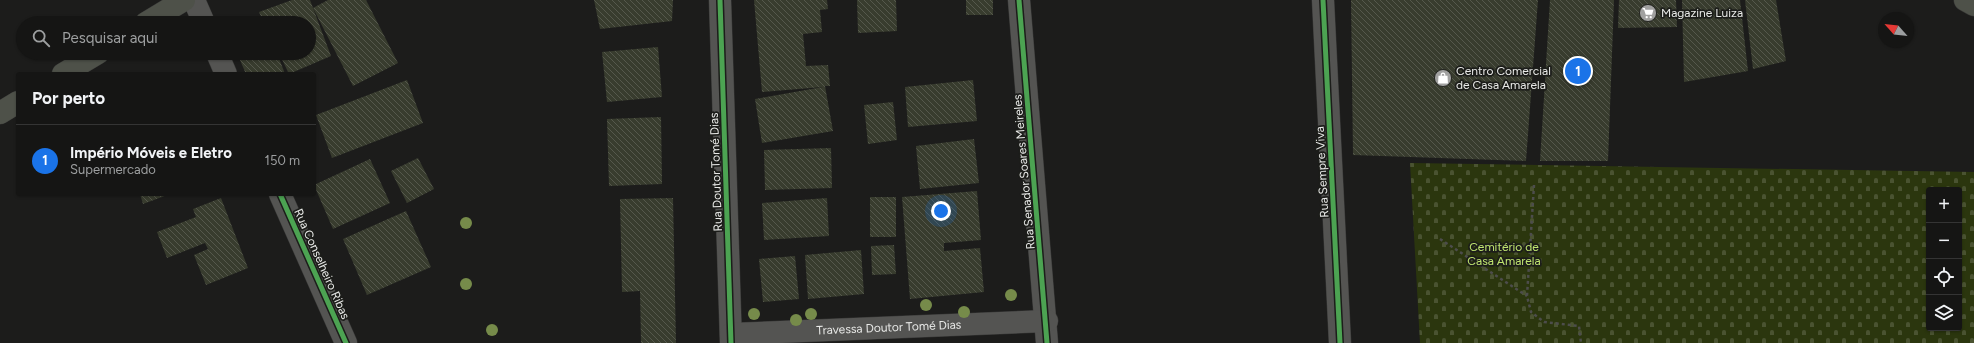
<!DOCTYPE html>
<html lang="pt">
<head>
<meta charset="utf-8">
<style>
	:root { --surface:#151514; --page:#1e1e1d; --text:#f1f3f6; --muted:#9d9fa0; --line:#343434; --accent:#1a73e8 }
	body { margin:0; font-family:Figtree,sans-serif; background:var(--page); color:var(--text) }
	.controls { position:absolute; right:12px; bottom:12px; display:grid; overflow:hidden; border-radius:4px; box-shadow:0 1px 3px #0004 }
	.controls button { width:36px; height:36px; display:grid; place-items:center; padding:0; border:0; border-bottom:1px solid var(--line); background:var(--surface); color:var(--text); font:20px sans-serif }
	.compass { position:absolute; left:1878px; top:12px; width:36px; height:36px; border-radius:50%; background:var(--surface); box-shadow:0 1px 3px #0004; rotate:297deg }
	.you { position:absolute; left:941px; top:211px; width:14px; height:14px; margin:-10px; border:3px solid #fff; border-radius:50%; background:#1a73e8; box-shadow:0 0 0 6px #1a73e833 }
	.badge { display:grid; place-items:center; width:26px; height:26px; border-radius:50%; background:var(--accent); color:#fff; font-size:13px; font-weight:700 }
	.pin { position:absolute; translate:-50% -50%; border:2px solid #fff; box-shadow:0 1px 4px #0006 }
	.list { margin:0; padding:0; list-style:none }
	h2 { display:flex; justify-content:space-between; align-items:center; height:52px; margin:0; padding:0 16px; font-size:17px }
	h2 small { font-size:13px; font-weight:400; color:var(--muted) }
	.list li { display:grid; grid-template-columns:26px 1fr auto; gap:12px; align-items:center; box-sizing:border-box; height:72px; padding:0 16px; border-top:1px solid var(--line) }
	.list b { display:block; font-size:15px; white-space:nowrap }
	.list p { margin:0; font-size:13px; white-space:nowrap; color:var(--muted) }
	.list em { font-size:13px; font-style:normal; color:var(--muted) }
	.icon { flex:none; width:22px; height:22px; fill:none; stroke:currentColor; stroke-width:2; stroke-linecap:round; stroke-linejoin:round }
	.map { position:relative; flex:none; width:1974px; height:343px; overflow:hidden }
	.search { position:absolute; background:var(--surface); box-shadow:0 1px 3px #0004; left:16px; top:16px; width:300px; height:44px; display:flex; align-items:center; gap:10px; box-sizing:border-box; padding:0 14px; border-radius:22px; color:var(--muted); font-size:15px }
	.panel { position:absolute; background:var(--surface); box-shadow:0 1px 3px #0004; left:16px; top:72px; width:300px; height:124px; border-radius:4px }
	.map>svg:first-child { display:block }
	.cemetery { fill:url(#cemetery-stones); fill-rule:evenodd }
	.building { fill:url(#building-back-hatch) }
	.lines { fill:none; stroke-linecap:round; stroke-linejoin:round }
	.minor-casing { stroke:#373736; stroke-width:23 }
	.major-casing { stroke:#373736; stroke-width:23 }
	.path { stroke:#4d4d4c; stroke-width:2.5; stroke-dasharray:3 3; stroke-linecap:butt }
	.minor { stroke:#545452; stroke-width:22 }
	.major { stroke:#4e5149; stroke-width:22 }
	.cycleway-casing { stroke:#1c1d1a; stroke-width:8 }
	.cycleway { stroke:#4ca352; stroke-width:5 }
	.tree { fill:#768b4a }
	.labels { text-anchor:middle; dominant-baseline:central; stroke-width:3.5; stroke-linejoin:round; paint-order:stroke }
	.poi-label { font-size:12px; fill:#e8e9e7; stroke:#1c1d1a; text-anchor:start }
	.street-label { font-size:12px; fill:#e8e9e7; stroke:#1c1d1a }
	.park-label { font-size:12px; fill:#c0e570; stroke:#1c1d1a }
</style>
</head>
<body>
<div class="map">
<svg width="1974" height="343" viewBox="0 0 1974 343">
	<defs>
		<pattern id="cemetery-stones" width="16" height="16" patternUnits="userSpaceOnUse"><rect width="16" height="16" fill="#2b360e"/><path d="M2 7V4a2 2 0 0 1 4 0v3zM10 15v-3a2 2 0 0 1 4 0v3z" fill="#4a5331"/></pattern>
		<pattern id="building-back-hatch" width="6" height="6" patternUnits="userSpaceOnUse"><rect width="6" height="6" fill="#383c2e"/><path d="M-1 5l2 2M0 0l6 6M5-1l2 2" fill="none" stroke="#55584c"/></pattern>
	</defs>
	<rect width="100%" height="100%" fill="#1c1c1b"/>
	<!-- cemetery -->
	<path class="cemetery" d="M1410 163 1974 172V343H1420ZM1929 190H1959V328H1929Z"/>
	<!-- building -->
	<g class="building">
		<polygon points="292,0 310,0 331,56 289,74 279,53 309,53 309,23 264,23 259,12"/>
		<polygon points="328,0 366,0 398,63 353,86 313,8"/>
		<polygon points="594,0 673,0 672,21 600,29"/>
		<polygon points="754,0 827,0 828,9 820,10 822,32 803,34 806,66 828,65 830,86 825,86 833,131 762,143 755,99 823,87 762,92"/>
		<polygon points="857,0 896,0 897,31 858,33"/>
		<rect x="966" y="0" width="27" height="15"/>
		<polygon points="1351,0 1538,0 1526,161 1353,155"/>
		<polygon points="1550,0 1614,0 1608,161 1540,161"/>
		<polygon points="1619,0 1676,0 1677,27 1618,28"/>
		<polygon points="1682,0 1740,0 1748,71 1684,82"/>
		<polygon points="1745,0 1776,0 1786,61 1753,69"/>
		<polygon points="658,47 662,97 607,102 602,52"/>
		<polygon points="256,53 277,53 285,74 246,74 240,60"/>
		<polygon points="407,80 423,123 332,158 316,115"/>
		<polygon points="973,80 977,121 908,127 905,87"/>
		<polygon points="893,102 897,140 868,144 864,105"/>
		<polygon points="661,117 662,184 609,186 607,119"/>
		<polygon points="974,139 979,183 920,189 916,146"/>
		<polygon points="831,148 832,188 765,190 764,150"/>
		<polygon points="418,158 434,189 407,203 391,171"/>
		<polygon points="370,159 390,203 333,229 314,185"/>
		<polygon points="977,191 981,240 944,243 944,251 980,248 984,292 910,299 902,197"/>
		<polygon points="140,194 170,194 143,204"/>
		<rect x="870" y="197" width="26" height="40"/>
		<polygon points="221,198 248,268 206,285 194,255 208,249 205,243 167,258 157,232 196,217 193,209"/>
		<polygon points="673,198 676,343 641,343 640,291 622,292 620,199"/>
		<polygon points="827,198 829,236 764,240 762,203"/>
		<polygon points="406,211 431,267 367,295 343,239"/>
		<polygon points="894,245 896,274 872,275 871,246"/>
		<polygon points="861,250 864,294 808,299 805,255"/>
		<polygon points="795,256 799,299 763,302 759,259"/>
	</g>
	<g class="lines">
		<!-- minor casing -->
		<g class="minor-casing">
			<g id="minor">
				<polyline points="194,0 204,23"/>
				<polyline points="720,0 731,343"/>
				<polyline points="1019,0 1047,343"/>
				<polyline points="1323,0 1340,343"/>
				<polyline points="217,53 226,74"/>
				<polyline points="280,194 346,343"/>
				<path id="s1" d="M731 334 1047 321"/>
			</g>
		</g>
		<!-- major casing -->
		<g class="major-casing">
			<g id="major">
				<polyline points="1965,0 1974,5"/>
				<polyline points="146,23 184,0"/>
				<polyline points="63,74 98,53"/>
				<polyline points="0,113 18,102"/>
			</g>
		</g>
		<!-- path -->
		<g class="path">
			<polyline points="1534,185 1527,296 1531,312 1544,322 1579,326 1581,343"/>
			<polyline points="1440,239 1527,296"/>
		</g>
		<!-- minor -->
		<use href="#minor" class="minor"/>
		<!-- major -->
		<use href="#major" class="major"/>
		<!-- cycleway casing -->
		<g class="cycleway-casing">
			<g id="cycleway">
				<polyline points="720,0 731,343"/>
				<polyline points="1019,0 1047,343"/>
				<polyline points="1323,0 1340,343"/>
				<polyline points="280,194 346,343"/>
			</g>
		</g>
		<!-- cycleway -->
		<use href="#cycleway" class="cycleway"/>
	</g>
	<!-- trees -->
	<g class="tree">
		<circle cx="466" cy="223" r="6"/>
		<circle cx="466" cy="284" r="6"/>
		<circle cx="1011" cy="295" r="6"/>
		<circle cx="926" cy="305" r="6"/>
		<circle cx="964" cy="312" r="6"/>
		<circle cx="754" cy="314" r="6"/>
		<circle cx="811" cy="314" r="6"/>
		<circle cx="796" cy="320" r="6"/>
		<circle cx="492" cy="330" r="6"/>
	</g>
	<!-- icons -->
	<defs>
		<g id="supermarket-disc" transform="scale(0.9)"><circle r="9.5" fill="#a1a1a0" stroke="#1c1d1a"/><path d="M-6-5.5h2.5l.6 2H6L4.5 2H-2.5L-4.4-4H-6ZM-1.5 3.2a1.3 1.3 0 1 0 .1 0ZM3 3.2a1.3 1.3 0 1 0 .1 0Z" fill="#fff"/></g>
		<g id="shop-disc" transform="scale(0.9)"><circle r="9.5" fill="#a1a1a0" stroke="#1c1d1a"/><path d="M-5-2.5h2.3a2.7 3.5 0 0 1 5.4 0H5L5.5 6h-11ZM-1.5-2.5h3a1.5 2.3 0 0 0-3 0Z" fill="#fff"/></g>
	</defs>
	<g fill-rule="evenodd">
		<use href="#supermarket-disc" x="1648" y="13"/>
		<use href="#shop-disc" x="1443" y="78"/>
	</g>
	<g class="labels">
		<!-- poi labels -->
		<g class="poi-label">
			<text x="1661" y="13">Magazine Luiza</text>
			<text x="1456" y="71">Centro Comercial<tspan x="1456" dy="14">de Casa Amarela</tspan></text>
		</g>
		<!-- street labels -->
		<g class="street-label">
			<text transform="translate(716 172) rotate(-92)">Rua Doutor Tomé Dias</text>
			<text transform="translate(1024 172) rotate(-95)">Rua Senador Soares Meireles</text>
			<text transform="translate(1322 172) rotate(-93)">Rua Sempre Viva</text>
			<text transform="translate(322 264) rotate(66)">Rua Conselheiro Ribas</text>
			<text stroke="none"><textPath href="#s1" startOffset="158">Travessa Doutor Tomé Dias</textPath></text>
		</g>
		<!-- park labels -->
		<g class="park-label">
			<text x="1504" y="247">Cemitério de<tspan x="1504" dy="14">Casa Amarela</tspan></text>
		</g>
	</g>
</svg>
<div class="controls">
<button>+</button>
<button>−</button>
<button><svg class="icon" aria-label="locate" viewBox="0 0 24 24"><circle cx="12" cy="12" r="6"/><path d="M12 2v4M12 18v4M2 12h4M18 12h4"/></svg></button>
<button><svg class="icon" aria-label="layers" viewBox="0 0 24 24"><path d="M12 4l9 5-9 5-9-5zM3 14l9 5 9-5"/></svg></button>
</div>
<svg class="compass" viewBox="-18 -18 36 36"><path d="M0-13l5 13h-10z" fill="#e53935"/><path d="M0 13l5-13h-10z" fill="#9d9fa0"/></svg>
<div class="you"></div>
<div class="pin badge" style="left:1578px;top:71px">1</div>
<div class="search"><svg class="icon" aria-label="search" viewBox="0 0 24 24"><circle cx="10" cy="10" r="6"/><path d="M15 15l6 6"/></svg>Pesquisar aqui</div>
<section class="panel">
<h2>Por perto<small></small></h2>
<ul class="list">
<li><span class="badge">1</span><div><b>Império Móveis e Eletro</b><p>Supermercado</p></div><em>150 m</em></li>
</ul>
</section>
</div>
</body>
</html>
